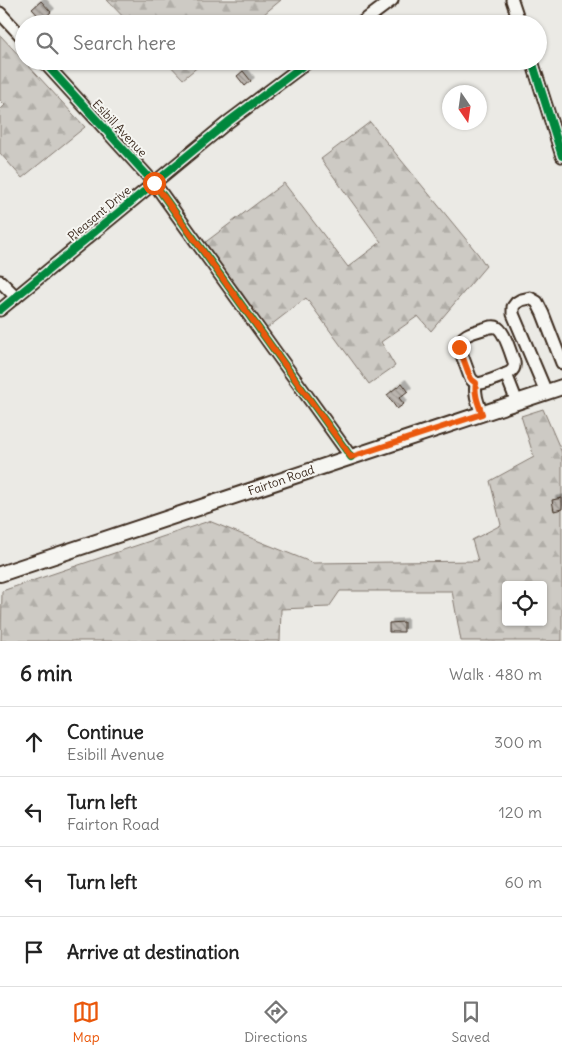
<!DOCTYPE html>
<html lang="en">
<head>
<meta charset="utf-8">
<style>
	:root { --surface:#fff; --page:#f2f2f2; --text:#222; --muted:#767676; --line:#e0e0e0; --accent:#ea580c }
	body { margin:0; font-family:Delius,sans-serif; background:var(--page); color:var(--text) }
	.controls { position:absolute; right:15px; bottom:15px; display:grid; overflow:hidden; border-radius:5px; box-shadow:0 1px 4px #0004 }
	.controls button { width:45px; height:45px; display:grid; place-items:center; padding:0; border:0; border-bottom:1px solid var(--line); background:var(--surface); color:var(--text); font:25px sans-serif }
	.compass { position:absolute; left:442px; top:85px; width:45px; height:45px; border-radius:50%; background:var(--surface); box-shadow:0 1px 4px #0004; rotate:167deg }
	.stop { position:absolute; width:15px; height:15px; margin:-11px; border:4px solid #ea580c; border-radius:50%; background:#fff }
	.stop.end { background:#ea580c; border-color:#fff; box-shadow:0 1px 5px #0008 }
	.list { margin:0; padding:0; list-style:none }
	h2 { display:flex; justify-content:space-between; align-items:center; height:65px; margin:0; padding:0 20px; font-size:21px }
	h2 small { font-size:16px; font-weight:400; color:var(--muted) }
	.list li { display:grid; grid-template-columns:32px 1fr auto; gap:15px; align-items:center; box-sizing:border-box; height:70px; padding:0 20px; border-top:1px solid var(--line) }
	.list b { display:block; font-size:19px; white-space:nowrap }
	.list p { margin:0; font-size:16px; white-space:nowrap; color:var(--muted) }
	.list em { font-size:16px; font-style:normal; color:var(--muted) }
	.icon { flex:none; width:28px; height:28px; fill:none; stroke:currentColor; stroke-width:2; stroke-linecap:round; stroke-linejoin:round }
	.map { position:relative; flex:none; width:562px; height:641px; overflow:hidden }
	.search { position:absolute; background:var(--surface); box-shadow:0 1px 4px #0004; left:15px; right:15px; top:15px; height:55px; display:flex; align-items:center; gap:12px; box-sizing:border-box; padding:0 18px; border-radius:28px; color:var(--muted); font-size:19px }
	.sheet { height:345px; background:var(--surface) }
	nav { display:flex; justify-content:space-around; align-items:center; box-sizing:border-box; height:70px; border-top:1px solid var(--line); background:var(--surface); font-size:14px; color:var(--muted) }
	nav a { display:grid; justify-items:center; gap:2px }
	nav .on { color:var(--accent) }
	.map>svg:first-child { display:block }
	.forest { fill:url(#forest-firs); stroke:#847a71; fill-rule:evenodd }
	.building { fill:url(#building-back-hatch); stroke:#3b2a1e; filter:url(#shadow) }
	.lines { fill:none; stroke-linecap:round; stroke-linejoin:round }
	.minor-casing { stroke:#3b2a1e; stroke-width:15 }
	.major-casing { stroke:#3b2a1e; stroke-width:18 }
	.minor { stroke:#f6f6f2; stroke-width:11 }
	.major { stroke:#f6f6f2; stroke-width:14 }
	.cycleway-casing { stroke:#f6f6f2; stroke-width:11 }
	.cycleway { stroke:#00873e; stroke-width:8 }
	.route { stroke:#ea580c; stroke-width:6 }
	.labels { text-anchor:middle; dominant-baseline:central; stroke-width:4; stroke-linejoin:round; paint-order:stroke }
	.street-label { font-size:12px; fill:#3b2a1e; stroke:#f6f6f2 }
</style>
</head>
<body>
<div class="map">
<svg width="562" height="641" viewBox="0 0 562 641">
	<defs>
		<pattern id="forest-firs" width="22" height="20" patternUnits="userSpaceOnUse" patternTransform="scale(1.25)"><rect width="22" height="20" fill="#cdcac4"/><path d="M5 1l3.5 6h-7zM16 11l3.5 6h-7z" fill="#b1aea8"/></pattern>
		<pattern id="building-back-hatch" width="6" height="6" patternUnits="userSpaceOnUse" patternTransform="scale(1.25)"><rect width="6" height="6" fill="#bab4ae"/><path d="M-1 5l2 2M0 0l6 6M5-1l2 2" fill="none" stroke="#98938d"/></pattern>
		<filter id="shadow"><feDropShadow dx="3.5" dy="-3.5" stdDeviation="0" flood-color="#0004"/></filter>
	</defs>
	<rect width="100%" height="100%" fill="#ebeae5"/>
	<filter id="ink" filterUnits="userSpaceOnUse"><feTurbulence type="fractalNoise" baseFrequency=".02" numOctaves="2"/><feDisplacementMap in="SourceGraphic" scale="10" xChannelSelector="R" yChannelSelector="G"/><feConvolveMatrix kernelMatrix="1 2 1 2 8 2 1 2 1" color-interpolation-filters="sRGB"/></filter>
	<g filter="url(#ink)">
		<!-- forest -->
		<g class="forest">
			<polygon points="107,0 281,0 252,24 130,24"/>
			<polygon points="0,35 85,127 22,178 0,153 0,110 5,105 0,100"/>
			<polygon points="166,61 205,61 183,79"/>
			<polygon points="370,122 478,254 486,266 431,331 418,316 381,342 395,366 369,384 306,298 262,332 199,247 284,183 348,267 381,242 321,159"/>
			<path d="M543 409 562 453V641H461L452 591H340L329 607 281 609 280 641H1L2 591 209 521 313 563 478 561 472 540 501 525 490 481 534 457 521 416ZM506 585H543V622H506Z"/>
		</g>
		<!-- building -->
		<g class="building">
			<polygon points="41,1 51,12 42,20 32,9"/>
			<polygon points="243,71 251,81 245,86 237,76"/>
			<polygon points="402,383 408,391 399,398 404,404 397,409 387,395"/>
			<polygon points="562,498 562,509 554,511 552,500"/>
			<polygon points="404,622 404,632 389,632 389,623"/>
		</g>
		<g class="lines">
			<!-- minor casing -->
			<g class="minor-casing">
				<g id="minor">
					<polyline points="512,0 520,24"/>
					<polyline points="0,13 24,39"/>
					<polyline points="360,24 392,0"/>
					<polyline points="43,61 154,183 351,457"/>
					<polyline points="532,61 562,156"/>
					<polyline points="0,281 16,297"/>
					<polyline points="0,310 228,122 309,61"/>
					<path d="M490 327C494 327 495 326 498 328 505 333 511 354 514 362 515 368 513 370 509 373 501 376 482 385 476 383 472 381 471 379 470 377L459 347C459 333 479 331 490 327Z"/>
					<polyline points="506,374 517,402"/>
					<path d="M476 383C474 394 478 403 482 414"/>
					<polyline points="546,392 513,314 513,307 516,303 521,300 530,298 537,302 543,314 562,363"/>
				</g>
			</g>
			<!-- major casing -->
			<g class="major-casing">
				<polyline id="major" points="0,574 562,387"/>
			</g>
			<!-- minor -->
			<use href="#minor" class="minor"/>
			<!-- major -->
			<use href="#major" class="major"/>
			<!-- cycleway casing -->
			<g class="cycleway-casing">
				<g id="cycleway">
					<polyline points="43,61 154,183 351,457"/>
					<polyline points="532,61 562,156"/>
					<polyline points="0,310 228,122 309,61"/>
				</g>
			</g>
			<!-- cycleway -->
			<use href="#cycleway" class="cycleway"/>
		</g>
	</g>
	<g class="lines" filter="url(#ink)">
		<!-- route -->
		<path class="route" d="M154 183 351 457 482 414C478 403 474 394 476 383L472 380 470 377 459 347"/>
	</g>
	<g class="labels">
		<!-- street labels -->
		<g class="street-label">
			<text transform="translate(120 128) rotate(47)">Esibill Avenue</text>
			<text transform="translate(99 213) rotate(-40)">Pleasant Drive</text>
			<text transform="translate(281 480) rotate(-19)">Fairton Road</text>
		</g>
	</g>
</svg>
<div class="controls">
<button><svg class="icon" aria-label="locate" viewBox="0 0 24 24"><circle cx="12" cy="12" r="6"/><path d="M12 2v4M12 18v4M2 12h4M18 12h4"/></svg></button>
</div>
<svg class="compass" viewBox="-18 -18 36 36"><path d="M0-13l5 13h-10z" fill="#e53935"/><path d="M0 13l5-13h-10z" fill="#767676"/></svg>
<div class="stop" style="left:154px;top:183px"></div>
<div class="stop end" style="left:459px;top:347px"></div>
<div class="search"><svg class="icon" aria-label="search" viewBox="0 0 24 24"><circle cx="10" cy="10" r="6"/><path d="M15 15l6 6"/></svg>Search here</div>
</div>
<section class="sheet">
<h2>6 min<small>Walk · 480 m</small></h2>
<ul class="list">
<li><svg class="icon" aria-label="ahead" viewBox="0 0 24 24"><path d="M12 20V5M6 11l6-6 6 6"/></svg><div><b>Continue</b><p>Esibill Avenue</p></div><em>300 m</em></li>
<li><svg class="icon" aria-label="left" viewBox="0 0 24 24"><path d="M17 20v-9H6M10 6l-5 5 5 5"/></svg><div><b>Turn left</b><p>Fairton Road</p></div><em>120 m</em></li>
<li><svg class="icon" aria-label="left" viewBox="0 0 24 24"><path d="M17 20v-9H6M10 6l-5 5 5 5"/></svg><div><b>Turn left</b></div><em>60 m</em></li>
<li><svg class="icon" aria-label="arrive" viewBox="0 0 24 24"><path d="M6 21V4h12l-3 4 3 4H6"/></svg><div><b>Arrive at destination</b></div></li>
</ul>
</section>
<nav>
<a class="on"><svg class="icon" aria-label="map" viewBox="0 0 24 24"><path d="M3 6l6-2 6 2 6-2v14l-6 2-6-2-6 2zM9 4v14M15 6v14"/></svg>Map</a>
<a><svg class="icon" aria-label="directions" viewBox="0 0 24 24"><path d="M12 3l9 9-9 9-9-9zM9 14v-3h6M13 9l2 2-2 2"/></svg>Directions</a>
<a><svg class="icon" aria-label="saved" viewBox="0 0 24 24"><path d="M7 4h10v16l-5-4-5 4z"/></svg>Saved</a>
</nav>
</body>
</html>
